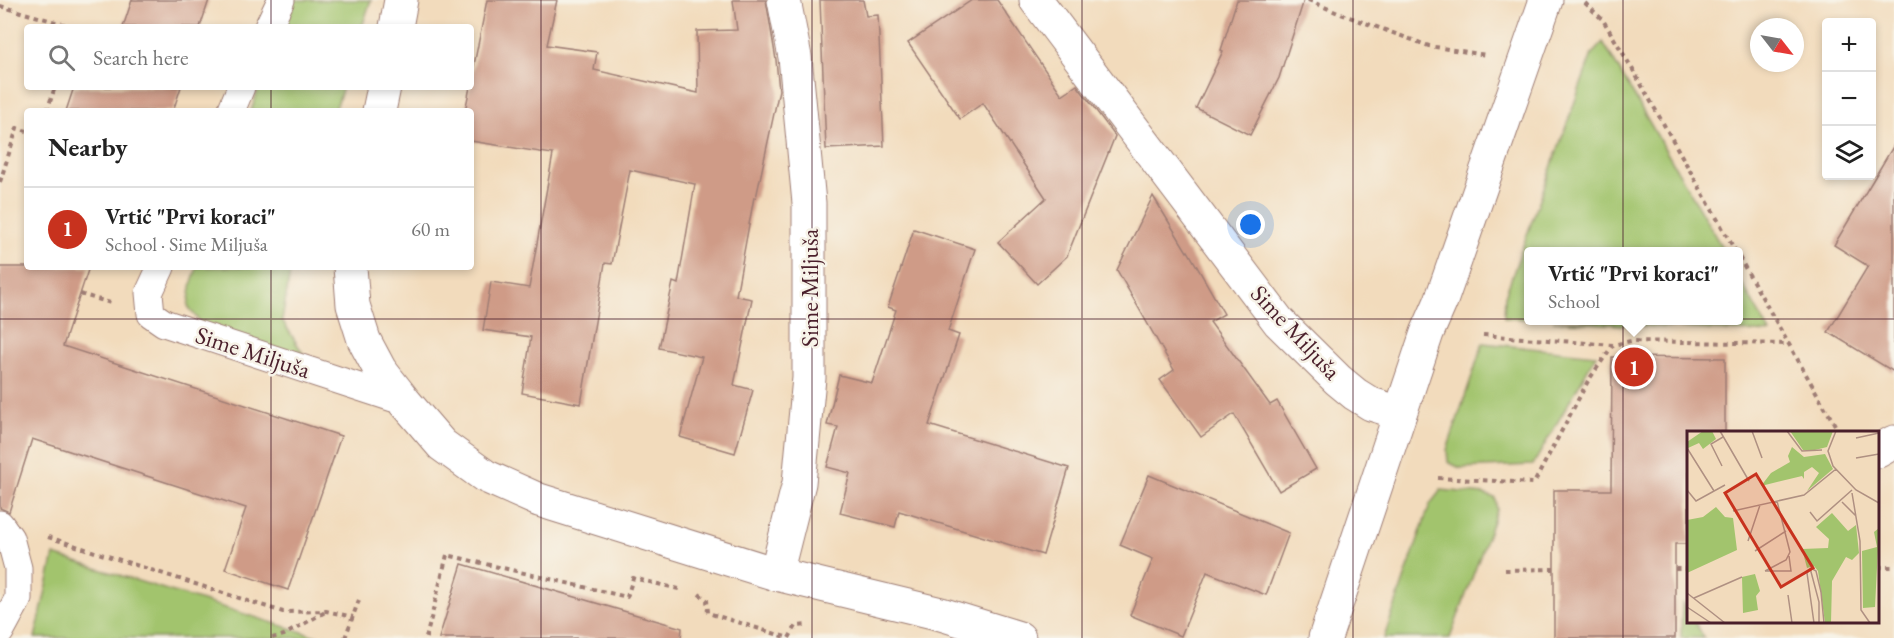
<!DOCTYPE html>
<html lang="en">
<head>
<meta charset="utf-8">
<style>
	:root { --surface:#fff; --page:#f6f6f6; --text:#222; --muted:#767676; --line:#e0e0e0; --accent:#c8321e }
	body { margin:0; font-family:"EB Garamond",serif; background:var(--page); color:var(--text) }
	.controls { position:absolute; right:18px; top:18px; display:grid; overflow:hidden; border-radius:6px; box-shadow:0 3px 9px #0003 }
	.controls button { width:54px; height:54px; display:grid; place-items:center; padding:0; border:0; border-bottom:2px solid var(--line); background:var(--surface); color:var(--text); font:30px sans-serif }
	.compass { position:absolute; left:1750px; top:18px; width:54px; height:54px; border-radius:50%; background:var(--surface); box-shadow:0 3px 9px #0003; rotate:121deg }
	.you { position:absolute; left:1251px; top:225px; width:21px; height:21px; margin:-15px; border:4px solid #fff; border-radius:50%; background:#1a73e8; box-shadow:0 0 0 9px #1a73e833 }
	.badge { display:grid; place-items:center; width:39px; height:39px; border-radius:50%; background:var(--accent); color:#fff; font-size:20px; font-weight:700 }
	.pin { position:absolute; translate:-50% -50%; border:3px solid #fff; box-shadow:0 2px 6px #0006 }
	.popup { position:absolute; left:1524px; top:247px; width:219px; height:78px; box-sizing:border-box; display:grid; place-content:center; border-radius:6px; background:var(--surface); filter:drop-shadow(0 2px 4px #0005); font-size:20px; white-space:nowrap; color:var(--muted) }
	.popup b { font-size:22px; color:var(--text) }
	.popup::after { content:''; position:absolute; left:50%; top:100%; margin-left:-12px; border:12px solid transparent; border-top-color:var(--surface) }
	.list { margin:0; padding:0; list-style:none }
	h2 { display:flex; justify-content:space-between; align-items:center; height:78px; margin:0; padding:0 24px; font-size:26px }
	h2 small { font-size:20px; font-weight:400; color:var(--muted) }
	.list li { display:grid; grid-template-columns:39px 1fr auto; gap:18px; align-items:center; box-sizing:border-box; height:84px; padding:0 24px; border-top:2px solid var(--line) }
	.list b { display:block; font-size:22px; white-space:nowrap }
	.list p { margin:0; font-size:20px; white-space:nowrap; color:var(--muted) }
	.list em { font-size:20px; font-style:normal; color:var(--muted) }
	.icon { flex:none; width:33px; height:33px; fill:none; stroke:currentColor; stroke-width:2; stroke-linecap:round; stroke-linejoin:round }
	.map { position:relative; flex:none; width:1894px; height:638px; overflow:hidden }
	.search { position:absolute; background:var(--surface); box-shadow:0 3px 9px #0003; left:24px; top:24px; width:450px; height:66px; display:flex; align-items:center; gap:15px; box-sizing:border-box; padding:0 21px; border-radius:6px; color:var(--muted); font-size:22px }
	.panel { position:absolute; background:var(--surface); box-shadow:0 3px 9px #0003; left:24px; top:108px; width:450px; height:162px; border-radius:6px }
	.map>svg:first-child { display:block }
	.green { fill:#a2c46d; stroke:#76724c; stroke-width:1.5 }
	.building { fill:#cf9b87 }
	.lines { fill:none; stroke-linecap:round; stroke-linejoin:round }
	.service-casing { stroke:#9e7d74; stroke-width:29 }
	.minor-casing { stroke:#9e7d74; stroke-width:35 }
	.path { stroke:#9e7d74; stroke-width:4; stroke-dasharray:4.5 4.5; stroke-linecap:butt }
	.service { stroke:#fff; stroke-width:27 }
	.minor { stroke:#fff; stroke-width:33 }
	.grid { fill:none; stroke:#4a1f2b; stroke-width:1.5; stroke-opacity:0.55 }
	.labels { text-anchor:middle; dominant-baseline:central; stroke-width:5; stroke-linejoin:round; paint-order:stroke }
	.street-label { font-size:24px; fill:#4a1f2b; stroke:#f7f3e8 }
	.inset-road { fill:none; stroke:#af9082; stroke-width:1.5 }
	.view { fill:#c8321e; fill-opacity:0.15; stroke:#c8321e; stroke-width:3 }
	.inset-edge { fill:none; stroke:#4a1f2b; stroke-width:3 }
</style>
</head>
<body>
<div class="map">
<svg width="1894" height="638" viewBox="0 0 1894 638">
	<rect width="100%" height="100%" fill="#f7f3e8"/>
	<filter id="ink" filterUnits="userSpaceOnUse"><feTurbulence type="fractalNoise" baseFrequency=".0167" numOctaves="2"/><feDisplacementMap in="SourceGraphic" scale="12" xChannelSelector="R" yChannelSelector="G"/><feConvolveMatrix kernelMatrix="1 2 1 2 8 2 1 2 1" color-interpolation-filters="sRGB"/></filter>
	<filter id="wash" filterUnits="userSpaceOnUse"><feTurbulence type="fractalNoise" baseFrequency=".008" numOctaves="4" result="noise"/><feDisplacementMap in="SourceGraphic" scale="24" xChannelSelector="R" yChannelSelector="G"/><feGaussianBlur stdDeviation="1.35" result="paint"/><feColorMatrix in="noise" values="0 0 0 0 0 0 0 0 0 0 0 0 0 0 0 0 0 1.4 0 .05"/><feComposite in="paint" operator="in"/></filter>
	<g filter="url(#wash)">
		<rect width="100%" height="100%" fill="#f2dbbc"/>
		<!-- green -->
		<g class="green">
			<polygon points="289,0 371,0 362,27 280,27"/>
			<polygon points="1603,42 1724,251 1529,252 1529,319 1504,318 1505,296 1592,54"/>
			<polygon points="259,87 343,87 335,111 251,111"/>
			<polygon points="197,267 291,267 282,320 309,363 201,324 188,306 192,282"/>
			<polygon points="1739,278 1770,333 1553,321 1739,320"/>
			<polygon points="1483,343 1596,355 1533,465 1460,468 1448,462 1447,450"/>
			<polygon points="1441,490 1484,494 1495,498 1497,510 1450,638 1384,638 1430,504"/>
			<polygon points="54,555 322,638 35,638"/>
			<polygon points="1682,603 1688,610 1688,622 1695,622 1704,638 1681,638"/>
		</g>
		<g id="blocks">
			<!-- building -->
			<g class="building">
				<polygon points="132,0 209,0 200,27 123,27"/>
				<polygon points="487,0 557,0 547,45 597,52 594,70 698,93 697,31 737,30 733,0 766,0 776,60 779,90 756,198 754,197 736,296 752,299 734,385 753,390 735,453 680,437 702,357 659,348 673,282 678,284 695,184 630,170 612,264 605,263 581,404 522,393 531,337 483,330 491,282 529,288 553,154 471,141 471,111 465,111 470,87 471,87 471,80"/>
				<polygon points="820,0 863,0 866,16 878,15 884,146 826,149"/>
				<polygon points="972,0 997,0 1062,95 1077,85 1115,136 1067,256 1037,284 998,242 1046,198 983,103 960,119 908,43"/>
				<polygon points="1237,0 1304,0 1279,78 1250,135 1196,108 1223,51 1221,50"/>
				<polygon points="74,87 181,87 173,111 66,111"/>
				<polygon points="1894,145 1894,372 1828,332 1868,266 1834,245"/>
				<polygon points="1153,196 1187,252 1188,251 1224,314 1210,322 1270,405 1277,401 1316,469 1279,491 1234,414 1201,437 1160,380 1174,370 1117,270"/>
				<polygon points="914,229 975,249 948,331 959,335 929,425 1069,468 1043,555 899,511 895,527 840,513 850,473 827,467 838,427 827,425 839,375 872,383 896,310 888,307"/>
				<polygon points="0,267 89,267 63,346 341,436 288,590 225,569 246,508 32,439 9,512 0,508"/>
				<polygon points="1612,357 1725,358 1725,432 1689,432 1689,544 1675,544 1675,638 1554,638 1554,490 1611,490"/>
				<polygon points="1149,475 1289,533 1266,595 1207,572 1181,636 1130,615 1153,559 1120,545"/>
				<polygon points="462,564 682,628 681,638 439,638"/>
			</g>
		</g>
	</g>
	<g filter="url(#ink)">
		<use href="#blocks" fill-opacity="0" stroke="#9e7d74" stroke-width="1.5"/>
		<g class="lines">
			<!-- service casing -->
			<g class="service-casing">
				<g id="service">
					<polyline points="268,27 281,0"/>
					<polyline points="231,111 241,87"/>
					<polyline points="161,267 149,293 151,314 164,323 405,402"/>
					<polyline points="0,524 10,538 18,568 18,599 0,632"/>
				</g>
			</g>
			<!-- minor casing -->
			<g class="minor-casing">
				<g id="minor">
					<polyline points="1036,0 1279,322 1338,380 1355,394 1371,404 1400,413"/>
					<polyline points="396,27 401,0"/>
					<polyline points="379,111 384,87"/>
					<polyline points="350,267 353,305 364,340 380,370 405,402 442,445 485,476 539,500 776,574 941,614 1019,638"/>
					<polyline points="1878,451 1894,442"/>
					<polyline points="776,574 799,483 809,378 809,203 795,57 784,0"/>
					<polyline points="1325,638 1427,333 1441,301 1546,0"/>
				</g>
			</g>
			<!-- path -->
			<g class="path">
				<polyline points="1308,0 1338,13 1429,46 1486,55"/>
				<polyline points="1585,3 1603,20 1633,70 1736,252"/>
				<polyline points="0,6 73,27"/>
				<polyline points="47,111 55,87"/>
				<polyline points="0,182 17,128 27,131"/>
				<polyline points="1739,257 1839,432"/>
				<polyline points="80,294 114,304"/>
				<polyline points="1483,335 1613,345 1631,341 1789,344"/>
				<polyline points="1438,478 1534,483 1588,381 1613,345"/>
				<polyline points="48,537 283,612 326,611 353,617"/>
				<polyline points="1878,567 1894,567"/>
				<polyline points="1675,569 1688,569"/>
				<polyline points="1505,570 1554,569"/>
				<polyline points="699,594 707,600 708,613 789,638"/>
				<polyline points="272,638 284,635 325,612"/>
				<polyline points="345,638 360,597"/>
				<polyline points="426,638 447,555 627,597 633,578 683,590"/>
				<polyline points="789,638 796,626 808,625"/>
			</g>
			<!-- service -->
			<use href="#service" class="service"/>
			<!-- minor -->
			<use href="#minor" class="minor"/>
		</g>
	</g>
	<!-- grid -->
	<path class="grid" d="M271 0V27M541 0V638M812 0V638M1082 0V638M1353 0V638M1623 0V638M271 87V111M271 267V638M0 319H1894"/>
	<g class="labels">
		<!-- street labels -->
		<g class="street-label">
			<text transform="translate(809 288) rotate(-90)">Sime Miljuša</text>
			<text transform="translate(1296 332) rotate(47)">Sime Miljuša</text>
			<text transform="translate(253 352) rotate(18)">Sime Miljuša</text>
		</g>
	</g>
	<!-- overview -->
	<g transform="translate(1687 431)">
		<rect width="192" height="192" fill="#f2dbbc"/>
		<path d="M16 0H25L29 8 16 18 12 12 1 17 0 11ZM103 0H146L140 16 124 20 116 19ZM105 16 117 26 138 23 146 38 120 60 132 42 125 36 117 41V48L115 45 74 55 84 42 103 31 101 25ZM29 76 38 86 46 87 50 119 0 142V89L16 86ZM145 82 161 100 169 94 172 122 165 129 159 126 145 150 144 192H138L131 140 127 135 120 137 115 118 141 117 142 108 129 96ZM192 97 188 176 176 177 175 120 190 116 187 101ZM68 143 73 160 69 165 71 179 56 182 55 146Z" fill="#a2c46d"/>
		<path class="inset-road" d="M33 0 62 50M65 0 75 27M100 0 115 20 135 19M149 0 141 20 146 35 169 59 192 72M169 7 192 2M0 17 27 60M169 27 192 23M35 35 24 13 36 6M0 59 9 70 38 54M165 62 173 110 174 179 183 192M155 71 169 85M46 80 117 64 149 38M123 81 130 90 165 59M61 110 73 74M68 120 99 100M123 137 132 171V192M78 140 99 129 103 121 90 70M78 140H104L102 125M0 162 38 192M101 164 105 192M7 167 55 146M0 176 24 192M127 192 120 142 124 137 129 140 134 161 137 192"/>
		<path class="view" d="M69 43 126 137 94 156 38 62Z"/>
		<rect width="192" height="192" class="inset-edge"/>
	</g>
</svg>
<div class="controls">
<button>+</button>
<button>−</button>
<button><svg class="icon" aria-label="layers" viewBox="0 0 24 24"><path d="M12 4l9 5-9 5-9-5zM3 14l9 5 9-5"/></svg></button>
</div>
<svg class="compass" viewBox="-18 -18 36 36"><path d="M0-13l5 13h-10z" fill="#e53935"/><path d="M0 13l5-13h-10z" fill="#767676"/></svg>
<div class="you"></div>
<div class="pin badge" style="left:1634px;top:367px">1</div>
<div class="popup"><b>Vrtić &quot;Prvi koraci&quot;</b>School</div>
<div class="search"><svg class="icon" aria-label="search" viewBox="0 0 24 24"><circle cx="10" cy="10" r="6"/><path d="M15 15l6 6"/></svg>Search here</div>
<section class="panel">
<h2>Nearby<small></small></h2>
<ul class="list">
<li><span class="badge">1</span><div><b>Vrtić &quot;Prvi koraci&quot;</b><p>School · Sime Miljuša</p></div><em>60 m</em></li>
</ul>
</section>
</div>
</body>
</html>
